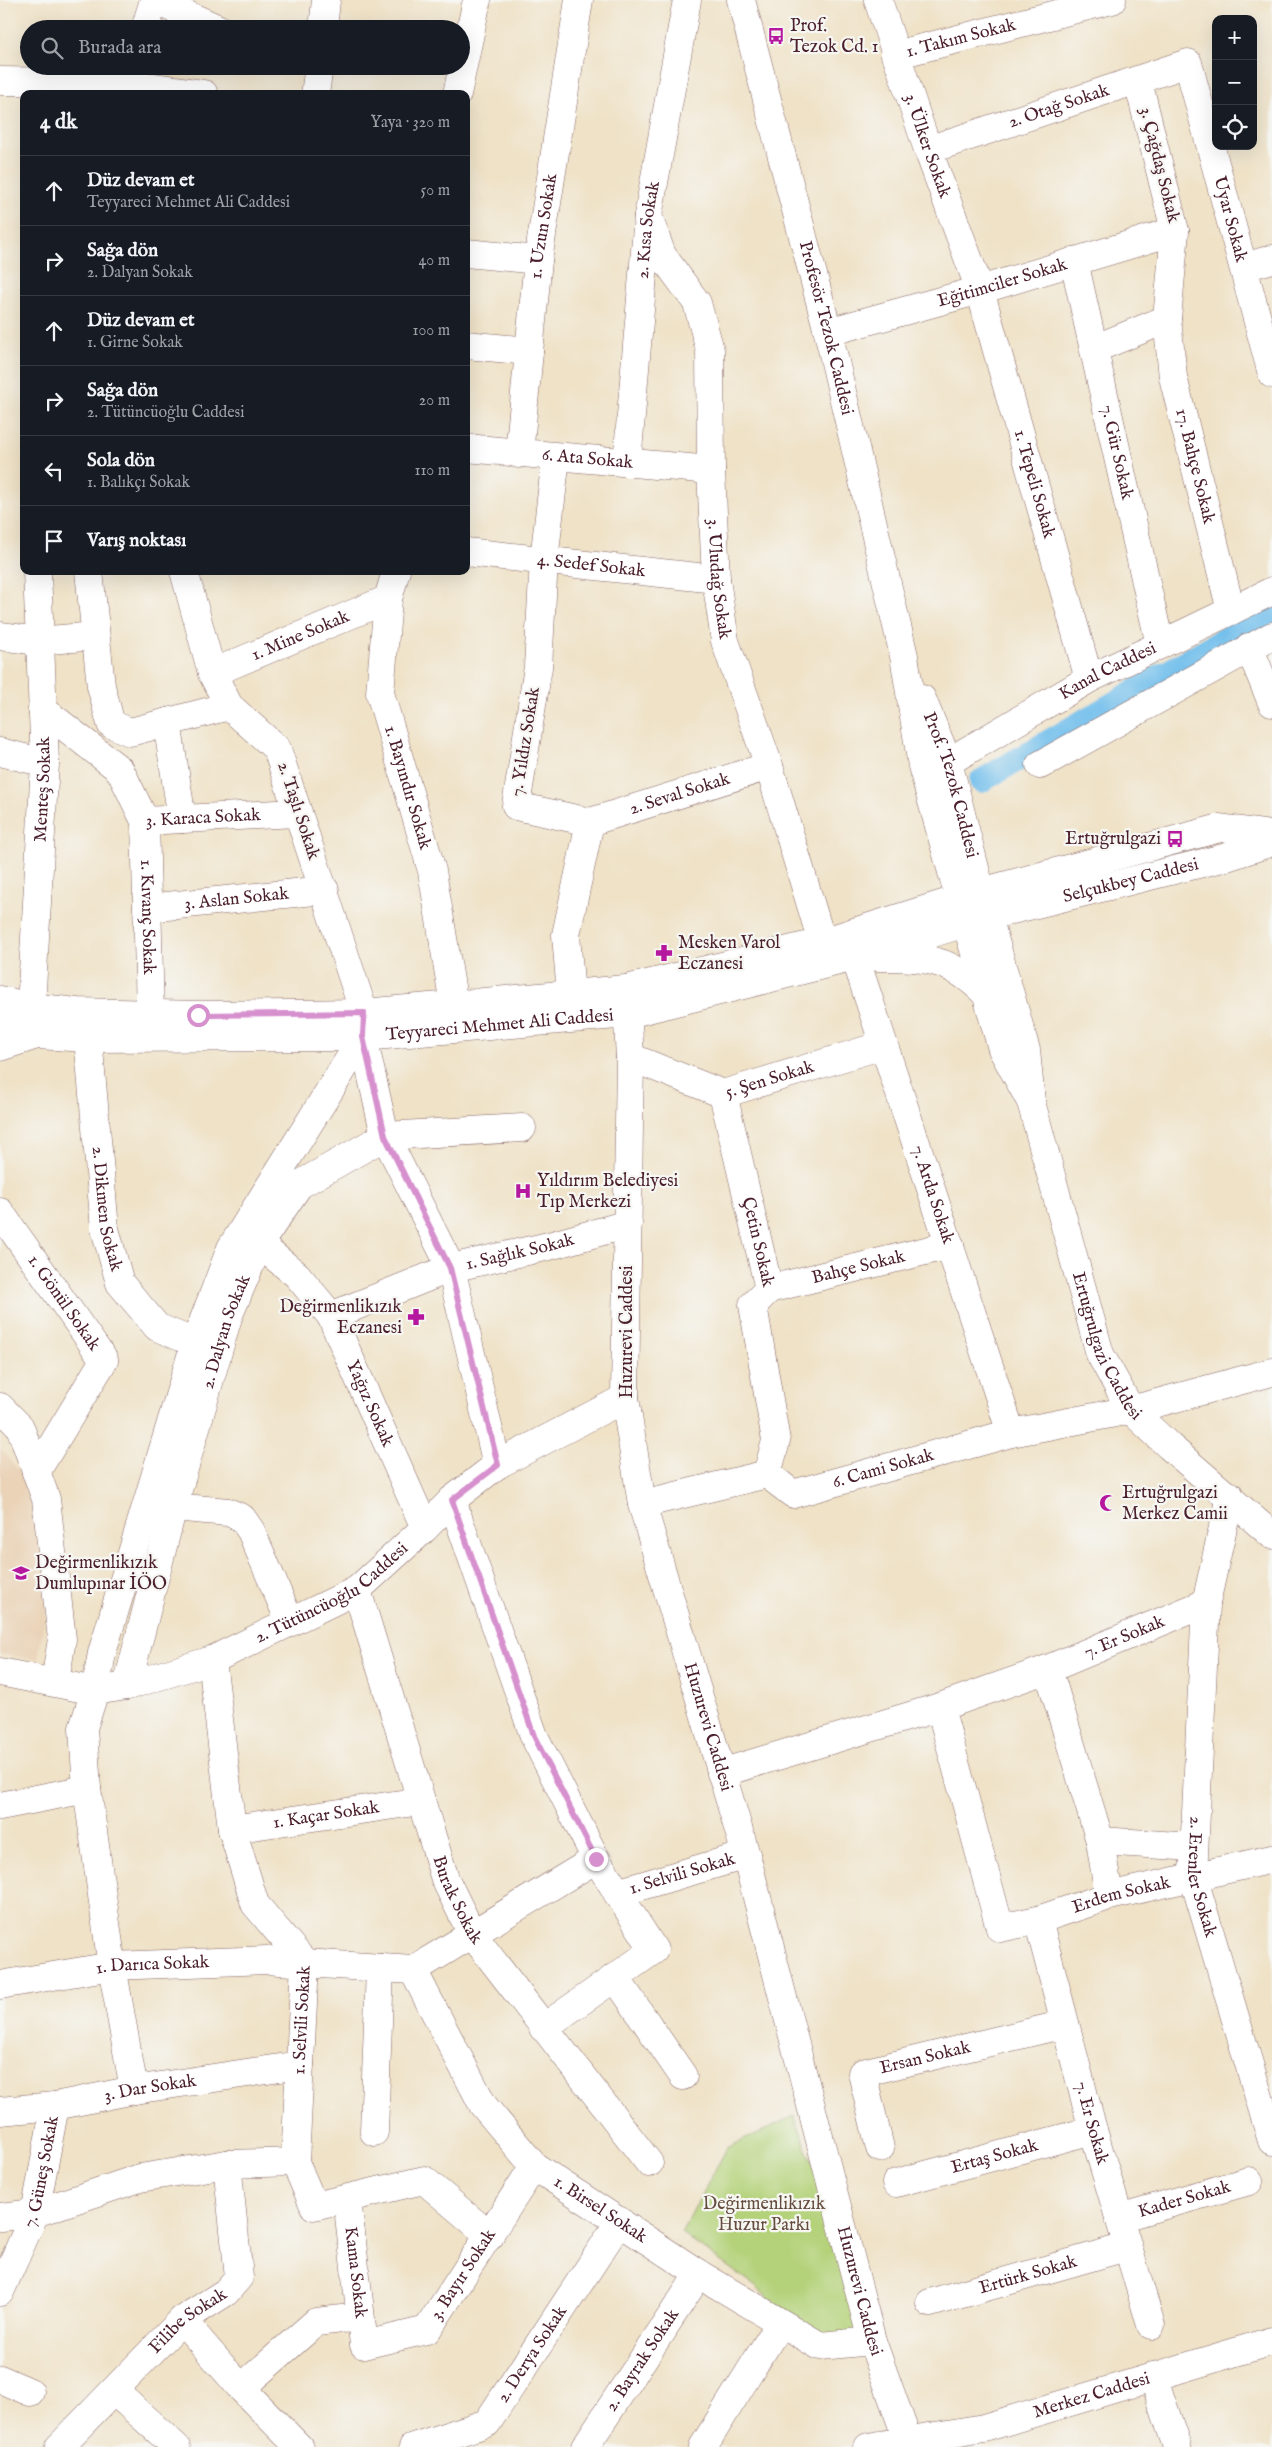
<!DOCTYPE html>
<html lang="tr">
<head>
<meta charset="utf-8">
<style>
	:root { --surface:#171b24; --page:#20242c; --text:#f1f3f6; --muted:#9ea1a6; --line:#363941 }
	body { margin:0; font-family:"IM FELL English",serif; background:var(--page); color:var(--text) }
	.controls { position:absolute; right:15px; top:15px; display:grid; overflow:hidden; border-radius:10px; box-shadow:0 5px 20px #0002 }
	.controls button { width:45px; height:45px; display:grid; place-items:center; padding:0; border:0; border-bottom:1px solid var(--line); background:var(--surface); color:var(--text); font:25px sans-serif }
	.stop { position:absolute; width:15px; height:15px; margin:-11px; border:4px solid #d690ce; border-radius:50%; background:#fff }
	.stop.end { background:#d690ce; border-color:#fff; box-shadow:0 1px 5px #0008 }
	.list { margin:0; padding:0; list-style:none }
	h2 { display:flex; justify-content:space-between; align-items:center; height:65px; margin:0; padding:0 20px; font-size:21px }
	h2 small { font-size:16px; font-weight:400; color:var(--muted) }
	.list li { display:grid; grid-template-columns:32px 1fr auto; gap:15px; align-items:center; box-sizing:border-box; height:70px; padding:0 20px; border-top:1px solid var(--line) }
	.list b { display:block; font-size:19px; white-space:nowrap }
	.list p { margin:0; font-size:16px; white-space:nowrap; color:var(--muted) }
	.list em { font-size:16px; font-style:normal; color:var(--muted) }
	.icon { flex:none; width:28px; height:28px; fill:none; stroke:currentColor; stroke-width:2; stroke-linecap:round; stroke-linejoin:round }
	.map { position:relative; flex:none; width:1272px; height:2447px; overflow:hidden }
	.search { position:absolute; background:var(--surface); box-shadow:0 5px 20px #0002; left:20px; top:20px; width:450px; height:55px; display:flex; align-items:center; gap:12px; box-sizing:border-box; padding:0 18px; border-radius:28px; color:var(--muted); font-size:19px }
	.panel { position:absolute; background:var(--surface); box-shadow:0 5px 20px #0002; left:20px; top:90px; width:450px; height:485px; border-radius:10px }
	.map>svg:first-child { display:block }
	.built { fill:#ead3b7 }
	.green { fill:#b4d279; stroke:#7f7852 }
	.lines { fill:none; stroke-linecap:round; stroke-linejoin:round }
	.canal { stroke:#72bfec; stroke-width:24 }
	.minor-casing { stroke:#846362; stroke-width:29 }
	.major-casing { stroke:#846362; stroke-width:29 }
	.minor { stroke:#fff; stroke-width:28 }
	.major { stroke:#fff; stroke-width:28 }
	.route { stroke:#d690ce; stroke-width:6 }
	.labels { text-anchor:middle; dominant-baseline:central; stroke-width:4.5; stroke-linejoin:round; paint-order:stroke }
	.poi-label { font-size:18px; fill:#4a1f2b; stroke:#f6f6f2; text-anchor:start }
	.street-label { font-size:18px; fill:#4a1f2b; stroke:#f6f6f2 }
	.park-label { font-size:18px; fill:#644c3e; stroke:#f6f6f2 }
</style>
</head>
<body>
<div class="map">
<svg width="1272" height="2447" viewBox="0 0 1272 2447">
	<rect width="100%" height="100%" fill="#f6f6f2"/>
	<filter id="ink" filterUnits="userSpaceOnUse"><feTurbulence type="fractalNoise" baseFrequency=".02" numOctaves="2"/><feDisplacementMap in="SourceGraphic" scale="10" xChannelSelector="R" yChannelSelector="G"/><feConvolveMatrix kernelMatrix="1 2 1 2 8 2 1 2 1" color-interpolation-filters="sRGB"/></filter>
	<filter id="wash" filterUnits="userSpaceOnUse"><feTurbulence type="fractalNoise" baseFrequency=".0096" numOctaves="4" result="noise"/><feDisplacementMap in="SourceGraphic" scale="20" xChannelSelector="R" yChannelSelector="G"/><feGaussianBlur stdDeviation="1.12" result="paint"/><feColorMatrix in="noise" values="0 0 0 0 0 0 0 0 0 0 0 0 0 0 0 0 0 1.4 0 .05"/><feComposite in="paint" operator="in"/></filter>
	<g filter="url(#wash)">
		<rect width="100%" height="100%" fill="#efe2c7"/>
		<!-- built -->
		<polygon class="built" points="0,1448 21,1473 38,1534 46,1611 38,1660 0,1654"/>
		<!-- green -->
		<polygon class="green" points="794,2116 851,2259 872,2341 820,2346 755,2286 681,2233 727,2148"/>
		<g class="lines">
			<!-- canal -->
			<polyline class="canal" points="981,781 1272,611"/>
		</g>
	</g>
	<g filter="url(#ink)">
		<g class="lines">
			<!-- minor casing -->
			<g class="minor-casing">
				<g id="minor">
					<polyline points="154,0 219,29"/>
					<path id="s1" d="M878 0 928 150 980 290 1089 679"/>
					<polyline points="145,29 154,0"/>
					<polyline points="323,29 326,0"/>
					<path id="s2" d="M895 55 1112 0"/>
					<polyline points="0,81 126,83 204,94"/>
					<polyline points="315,94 319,66"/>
					<polyline points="457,94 477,0"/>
					<path id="s3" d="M928 150 1188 63 1272 374"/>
					<path id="s4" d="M648 216 662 255 697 303 710 350 711 470 716 579 725 641 769 766 822 942"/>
					<polyline points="466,253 538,260"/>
					<path id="s5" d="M1074 261 1160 645"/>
					<polyline points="1244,267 1272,259"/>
					<path id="s6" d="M1167 319 1173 377 1231 611"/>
					<path id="s7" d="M828 332 980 290 1175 231"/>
					<polyline points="466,345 529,351"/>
					<polyline points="1094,349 1167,319 1175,231 1138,81"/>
					<path id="s8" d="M466 448 711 470"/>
					<path id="s9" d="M519 454 538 260 579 0"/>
					<polyline points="556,457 544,560 538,667 516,806 590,822 566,935 571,995"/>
					<path id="s10" d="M627 463 648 216 687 0"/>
					<path id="s11" d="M466 552 716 579"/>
					<polyline points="89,571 101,686 111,724 130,732 229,706"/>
					<path id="s12" d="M396 571 388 599 380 693 432 871 454 1005"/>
					<polyline points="0,636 39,641 95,636"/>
					<polyline points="1249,647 1272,703"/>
					<path id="s13" d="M212 673 388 599"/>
					<path id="s14" d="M42 709 120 770 145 821 297 813"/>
					<polyline points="167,722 182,819"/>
					<polyline points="0,752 45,763"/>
					<path id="s15" d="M948 762 1089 679 1272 591"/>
					<polyline points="1040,765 1272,636"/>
					<path id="s16" d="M145 821 150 1014"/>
					<path id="s17" d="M590 822 769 766"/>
					<path id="s18" d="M147 908 325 890"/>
					<path id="s19" d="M855 957 1011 1433"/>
					<path id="s20" d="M626 990 630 1057 625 1398 642 1504 746 1855 872 2341 910 2447"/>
					<path id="s21" d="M31 1007 45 763 37 571"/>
					<path id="s22" d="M88 1038 105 1229 120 1283 157 1327 195 1343"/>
					<polyline points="0,1047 37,1035"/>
					<path id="s23" d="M630 1057 723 1094 883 1045"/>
					<path id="s24" d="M723 1094 769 1289 753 1305 776 1441 767 1474"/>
					<path id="s25" d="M0 1212 104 1360 36 1472"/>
					<path id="s26" d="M259 1244 297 1275 331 1316 425 1528"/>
					<path id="s27" d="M769 1289 950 1245"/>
					<path id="s28" d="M331 1316 451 1268 549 1246 628 1224"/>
					<polyline points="0,1407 20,1427 46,1499 62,1639 55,1682"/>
					<polyline points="497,1465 451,1268 385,1136 522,1128"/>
					<polyline points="452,1500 534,1736 596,1859 654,1950 543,2028"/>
					<path id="s29" d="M642 1504 767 1474 793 1494 1011 1433 1131 1410 1272 1372"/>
					<polyline points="173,1507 228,1512 242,1518 251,1531 290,1622"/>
					<path id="s30" d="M357 1590 445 1879 472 1934 649 2163"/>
					<path id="s31" d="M1206 1603 1193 1876 1272 2141"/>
					<polyline points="212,1660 232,1829 255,1904 305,1963"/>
					<polyline points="1048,1669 1100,1841 1109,1896"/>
					<path id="s32" d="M0 1672 95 1691 127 1686 212 1660 357 1590 425 1528 452 1500 497 1465 625 1398"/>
					<path id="s33" d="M127 1686 173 1507 228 1317 259 1244 299 1185 385 1136 363 1037"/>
					<path id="s34" d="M940 1707 1000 1928 1038 1920 1109 1896 1272 1859"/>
					<path id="s35" d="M721 1773 940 1707 1048 1669 1206 1603 1230 1496"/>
					<polyline points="87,1789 112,1966 134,2090"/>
					<polyline points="0,1806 87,1789 83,1728 95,1691 102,1653 195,1343 231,1248 363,1037 364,1013 277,749 229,706 212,673 184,571"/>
					<path id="s36" d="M232 1829 421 1801"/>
					<polyline points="1100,1841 1194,1847"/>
					<path id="s37" d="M617 1893 746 1855"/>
					<path id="s38" d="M1038 1920 1093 2130 1151 2325"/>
					<path id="s39" d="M413 1970 483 2105 534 2166 699 2274 820 2346 872 2341"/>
					<polyline points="615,1977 683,2076"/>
					<path id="s40" d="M0 1985 112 1966 267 1960 305 1963"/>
					<path id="s41" d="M0 2111 55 2106 134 2090 300 2065"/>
					<polyline points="374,2132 380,1968"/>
					<path id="s42" d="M880 2148 862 2073 1065 2024"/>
					<polyline points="295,2162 314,2206 424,2180 490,2236"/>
					<path id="s43" d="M896 2183 1093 2130"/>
					<path id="s44" d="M347 2199 364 2345 427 2330 534 2166"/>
					<path id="s45" d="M0 2217 35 2213 140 2178 227 2164 295 2162 305 1963 413 1970 596 1859"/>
					<path id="s46" d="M1119 2218 1249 2181"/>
					<path id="s47" d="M0 2292 35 2213 55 2106"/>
					<path id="s48" d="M930 2303 1126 2247"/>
					<polyline points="182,2320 241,2388 299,2447"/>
					<polyline points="1153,2376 1177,2447"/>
					<polyline points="0,2379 30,2392"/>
					<polyline points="241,2388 316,2322 360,2317"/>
					<polyline points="114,2391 176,2447"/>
					<path id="s49" d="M59 2447 182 2320 226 2292 239 2277 227 2164"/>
					<path id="s50" d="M413 2447 487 2423 620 2221"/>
					<path id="s51" d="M585 2447 699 2274"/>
					<polyline points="703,2447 780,2323"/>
					<path id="s52" d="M868 2447 984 2428 1272 2341"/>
				</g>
			</g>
			<!-- major casing -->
			<g class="major-casing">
				<g id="major">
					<path id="s53" d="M741 0 828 332 904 656 922 766 1002 1049 1031 1102"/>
					<path id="s54" d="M922 699 948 762 981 892 1026 1050 1031 1102 1100 1354 1131 1410 1169 1446 1272 1535"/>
					<path d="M878 957C926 957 951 958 986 994"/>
					<polyline points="0,1000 31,1007 77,1012 199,1015 364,1013 626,989 822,942 981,892 1220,828 1272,835"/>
					<path id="s55" d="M0 1028 37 1035 88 1038 363 1037 628 1014 855 957 988 916 1227 857 1272 842"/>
				</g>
			</g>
			<!-- minor -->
			<use href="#minor" class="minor"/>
			<!-- major -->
			<use href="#major" class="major"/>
		</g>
	</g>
	<g class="lines" filter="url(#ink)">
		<!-- route -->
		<polyline class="route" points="198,1015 364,1013 363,1037 385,1136 450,1268 498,1465 452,1500 534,1736 596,1859"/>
	</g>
	<!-- icons -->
	<defs>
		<g id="bus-bare" transform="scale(1.35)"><path d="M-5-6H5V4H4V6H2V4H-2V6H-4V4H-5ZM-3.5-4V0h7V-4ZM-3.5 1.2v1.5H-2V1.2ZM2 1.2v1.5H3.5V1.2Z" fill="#b5179e" stroke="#f6f6f2" stroke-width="2.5" paint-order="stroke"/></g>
		<g id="pharmacy-bare" transform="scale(1.35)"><path d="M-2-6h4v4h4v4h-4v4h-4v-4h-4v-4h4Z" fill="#b5179e" stroke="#f6f6f2" stroke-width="2.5" paint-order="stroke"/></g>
		<g id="hospital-bare" transform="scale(1.35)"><path d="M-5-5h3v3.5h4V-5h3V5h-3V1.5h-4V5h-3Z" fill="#b5179e" stroke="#f6f6f2" stroke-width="2.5" paint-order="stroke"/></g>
		<g id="mosque-bare" transform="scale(1.35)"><path d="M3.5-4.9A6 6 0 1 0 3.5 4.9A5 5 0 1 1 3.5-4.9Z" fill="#b5179e" stroke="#f6f6f2" stroke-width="2.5" paint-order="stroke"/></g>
		<g id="school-bare" transform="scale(1.35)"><path d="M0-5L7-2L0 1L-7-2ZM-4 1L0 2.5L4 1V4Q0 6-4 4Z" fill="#b5179e" stroke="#f6f6f2" stroke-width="2.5" paint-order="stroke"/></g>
	</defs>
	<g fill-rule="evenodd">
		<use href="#bus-bare" x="776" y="36"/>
		<use href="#bus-bare" x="1175" y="839"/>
		<use href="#pharmacy-bare" x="664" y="953"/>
		<use href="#hospital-bare" x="523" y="1191"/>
		<use href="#pharmacy-bare" x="416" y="1317"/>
		<use href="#mosque-bare" x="1108" y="1503"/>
		<use href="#school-bare" x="21" y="1573"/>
	</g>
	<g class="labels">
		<!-- poi labels -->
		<g class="poi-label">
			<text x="790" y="26">Prof.<tspan x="790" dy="21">Tezok Cd. 1</tspan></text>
			<text x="1161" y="839" text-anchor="end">Ertuğrulgazi</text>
			<text x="678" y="943">Mesken Varol<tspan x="678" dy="21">Eczanesi</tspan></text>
			<text x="537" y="1181">Yıldırım Belediyesi<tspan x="537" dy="21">Tıp Merkezi</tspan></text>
			<text x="402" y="1307" text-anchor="end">Değirmenlikızık<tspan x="402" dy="21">Eczanesi</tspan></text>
			<text x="1122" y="1493">Ertuğrulgazi<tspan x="1122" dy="21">Merkez Camii</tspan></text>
			<text x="35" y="1563">Değirmenlikızık<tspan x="35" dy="21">Dumlupınar İÖO</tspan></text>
		</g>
		<!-- street labels -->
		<g class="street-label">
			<text stroke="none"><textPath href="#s2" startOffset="68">1. Takım Sokak</textPath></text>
			<text stroke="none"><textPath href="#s3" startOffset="138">2. Otağ Sokak</textPath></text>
			<text stroke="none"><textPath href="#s1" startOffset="154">3. Ülker Sokak</textPath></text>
			<text transform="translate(1159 165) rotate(76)">3. Çağdaş Sokak</text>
			<text stroke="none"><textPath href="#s3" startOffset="436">Uyar Sokak</textPath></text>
			<text stroke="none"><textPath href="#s9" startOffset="229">1. Uzun Sokak</textPath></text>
			<text stroke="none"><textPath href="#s10" startOffset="234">2. Kısa Sokak</textPath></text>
			<text stroke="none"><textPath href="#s7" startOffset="181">Eğitimciler Sokak</textPath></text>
			<text stroke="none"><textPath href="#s53" startOffset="339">Profesör Tezok Caddesi</textPath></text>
			<text stroke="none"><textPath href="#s5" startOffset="196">7. Gür Sokak</textPath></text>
			<text stroke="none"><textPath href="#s8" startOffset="122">6. Ata Sokak</textPath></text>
			<text stroke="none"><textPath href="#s6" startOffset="150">17. Bahçe Sokak</textPath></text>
			<text stroke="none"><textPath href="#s1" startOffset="509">1. Tepeli Sokak</textPath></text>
			<text stroke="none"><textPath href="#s11" startOffset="126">4. Sedef Sokak</textPath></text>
			<text stroke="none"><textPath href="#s4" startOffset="379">3. Uludağ Sokak</textPath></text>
			<text stroke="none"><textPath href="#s13" startOffset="96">1. Mine Sokak</textPath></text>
			<text stroke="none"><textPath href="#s15" startOffset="184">Kanal Caddesi</textPath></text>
			<text transform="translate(526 742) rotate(-81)">7. Yıldız Sokak</text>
			<text stroke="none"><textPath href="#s54" startOffset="91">Prof. Tezok Caddesi</textPath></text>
			<text stroke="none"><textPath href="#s12" startOffset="222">1. Bayındır Sokak</textPath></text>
			<text stroke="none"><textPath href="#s21" startOffset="218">Menteş Sokak</textPath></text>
			<text stroke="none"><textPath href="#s17" startOffset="94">2. Seval Sokak</textPath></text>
			<text transform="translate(298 811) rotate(72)">2. Taşlı Sokak</text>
			<text stroke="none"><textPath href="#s14" startOffset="214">3. Karaca Sokak</textPath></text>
			<text stroke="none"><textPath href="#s55" startOffset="1150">Selçukbey Caddesi</textPath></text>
			<text stroke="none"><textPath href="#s18" startOffset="90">3. Aslan Sokak</textPath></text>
			<text stroke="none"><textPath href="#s16" startOffset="96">1. Kıvanç Sokak</textPath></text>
			<text stroke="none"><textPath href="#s55" startOffset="501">Teyyareci Mehmet Ali Caddesi</textPath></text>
			<text stroke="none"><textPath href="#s23" startOffset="149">5. Şen Sokak</textPath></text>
			<text stroke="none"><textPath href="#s19" startOffset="250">7. Arda Sokak</textPath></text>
			<text stroke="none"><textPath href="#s22" startOffset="172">2. Dikmen Sokak</textPath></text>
			<text stroke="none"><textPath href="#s24" startOffset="152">Çetin Sokak</textPath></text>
			<text stroke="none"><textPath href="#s28" startOffset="200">1. Sağlık Sokak</textPath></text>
			<text stroke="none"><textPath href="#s27" startOffset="92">Bahçe Sokak</textPath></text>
			<text stroke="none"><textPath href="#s25" startOffset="111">1. Gönül Sokak</textPath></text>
			<text transform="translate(627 1332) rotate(-90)">Huzurevi Caddesi</text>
			<text stroke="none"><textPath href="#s33" startOffset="368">2. Dalyan Sokak</textPath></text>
			<text stroke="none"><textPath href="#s54" startOffset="675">Ertuğrulgazi Caddesi</textPath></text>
			<text stroke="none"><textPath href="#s26" startOffset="198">Yağız Sokak</textPath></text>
			<text stroke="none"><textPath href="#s29" startOffset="255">6. Cami Sokak</textPath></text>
			<text stroke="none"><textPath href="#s32" startOffset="356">2. Tütüncüoğlu Caddesi</textPath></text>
			<text stroke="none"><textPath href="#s35" startOffset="426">7. Er Sokak</textPath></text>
			<text stroke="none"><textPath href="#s20" startOffset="748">Huzurevi Caddesi</textPath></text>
			<text stroke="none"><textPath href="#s36" startOffset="95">1. Kaçar Sokak</textPath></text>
			<text stroke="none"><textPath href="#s37" startOffset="68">1. Selvili Sokak</textPath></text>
			<text stroke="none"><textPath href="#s31" startOffset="275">2. Erenler Sokak</textPath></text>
			<text stroke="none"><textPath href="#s34" startOffset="355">Erdem Sokak</textPath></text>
			<text stroke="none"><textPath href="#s30" startOffset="326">Burak Sokak</textPath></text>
			<text stroke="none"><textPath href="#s40" startOffset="154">1. Darıca Sokak</textPath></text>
			<text stroke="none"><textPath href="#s45" startOffset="444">1. Selvili Sokak</textPath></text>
			<text stroke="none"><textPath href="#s42" startOffset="142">Ersan Sokak</textPath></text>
			<text stroke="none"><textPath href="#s41" startOffset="152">3. Dar Sokak</textPath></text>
			<text stroke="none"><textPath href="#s38" startOffset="210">7. Er Sokak</textPath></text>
			<text stroke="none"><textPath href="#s43" startOffset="102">Ertaş Sokak</textPath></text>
			<text stroke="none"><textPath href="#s47" startOffset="128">7. Güneş Sokak</textPath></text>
			<text stroke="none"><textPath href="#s46" startOffset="68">Kader Sokak</textPath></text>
			<text stroke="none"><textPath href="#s39" startOffset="311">1. Birsel Sokak</textPath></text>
			<text stroke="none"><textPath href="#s44" startOffset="74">Kama Sokak</textPath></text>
			<text stroke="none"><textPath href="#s44" startOffset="278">3. Bayır Sokak</textPath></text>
			<text stroke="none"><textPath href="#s48" startOffset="102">Ertürk Sokak</textPath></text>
			<text stroke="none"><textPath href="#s20" startOffset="1332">Huzurevi Caddesi</textPath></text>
			<text stroke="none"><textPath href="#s49" startOffset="181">Filibe Sokak</textPath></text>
			<text stroke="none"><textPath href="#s50" startOffset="160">2. Derya Sokak</textPath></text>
			<text stroke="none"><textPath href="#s51" startOffset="104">2. Bayrak Sokak</textPath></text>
			<text stroke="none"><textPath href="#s52" startOffset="230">Merkez Caddesi</textPath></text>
		</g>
		<!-- park labels -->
		<g class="park-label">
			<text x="764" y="2204">Değirmenlikızık<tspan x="764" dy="21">Huzur Parkı</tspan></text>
		</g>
	</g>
</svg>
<div class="controls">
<button>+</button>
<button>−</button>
<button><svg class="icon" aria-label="locate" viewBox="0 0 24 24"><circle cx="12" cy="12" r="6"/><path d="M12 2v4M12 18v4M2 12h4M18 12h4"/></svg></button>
</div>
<div class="stop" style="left:198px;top:1015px"></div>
<div class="stop end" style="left:596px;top:1859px"></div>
<div class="search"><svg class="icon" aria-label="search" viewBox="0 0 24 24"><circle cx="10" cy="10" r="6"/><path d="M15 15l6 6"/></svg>Burada ara</div>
<section class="panel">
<h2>4 dk<small>Yaya · 320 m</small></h2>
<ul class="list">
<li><svg class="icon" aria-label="ahead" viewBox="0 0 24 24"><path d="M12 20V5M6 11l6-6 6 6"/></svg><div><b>Düz devam et</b><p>Teyyareci Mehmet Ali Caddesi</p></div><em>50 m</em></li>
<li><svg class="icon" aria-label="right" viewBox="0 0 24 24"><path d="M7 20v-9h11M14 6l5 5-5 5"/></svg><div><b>Sağa dön</b><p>2. Dalyan Sokak</p></div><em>40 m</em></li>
<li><svg class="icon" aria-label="ahead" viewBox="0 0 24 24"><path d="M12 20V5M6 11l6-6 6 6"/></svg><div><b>Düz devam et</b><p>1. Girne Sokak</p></div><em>100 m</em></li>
<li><svg class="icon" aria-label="right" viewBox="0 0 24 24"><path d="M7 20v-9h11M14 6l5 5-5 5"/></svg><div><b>Sağa dön</b><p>2. Tütüncüoğlu Caddesi</p></div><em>20 m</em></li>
<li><svg class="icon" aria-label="left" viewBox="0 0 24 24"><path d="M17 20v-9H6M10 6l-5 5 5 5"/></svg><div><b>Sola dön</b><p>1. Balıkçı Sokak</p></div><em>110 m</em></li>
<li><svg class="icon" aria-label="arrive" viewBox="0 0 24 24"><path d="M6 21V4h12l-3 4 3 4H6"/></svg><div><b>Varış noktası</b></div></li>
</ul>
</section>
</div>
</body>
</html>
